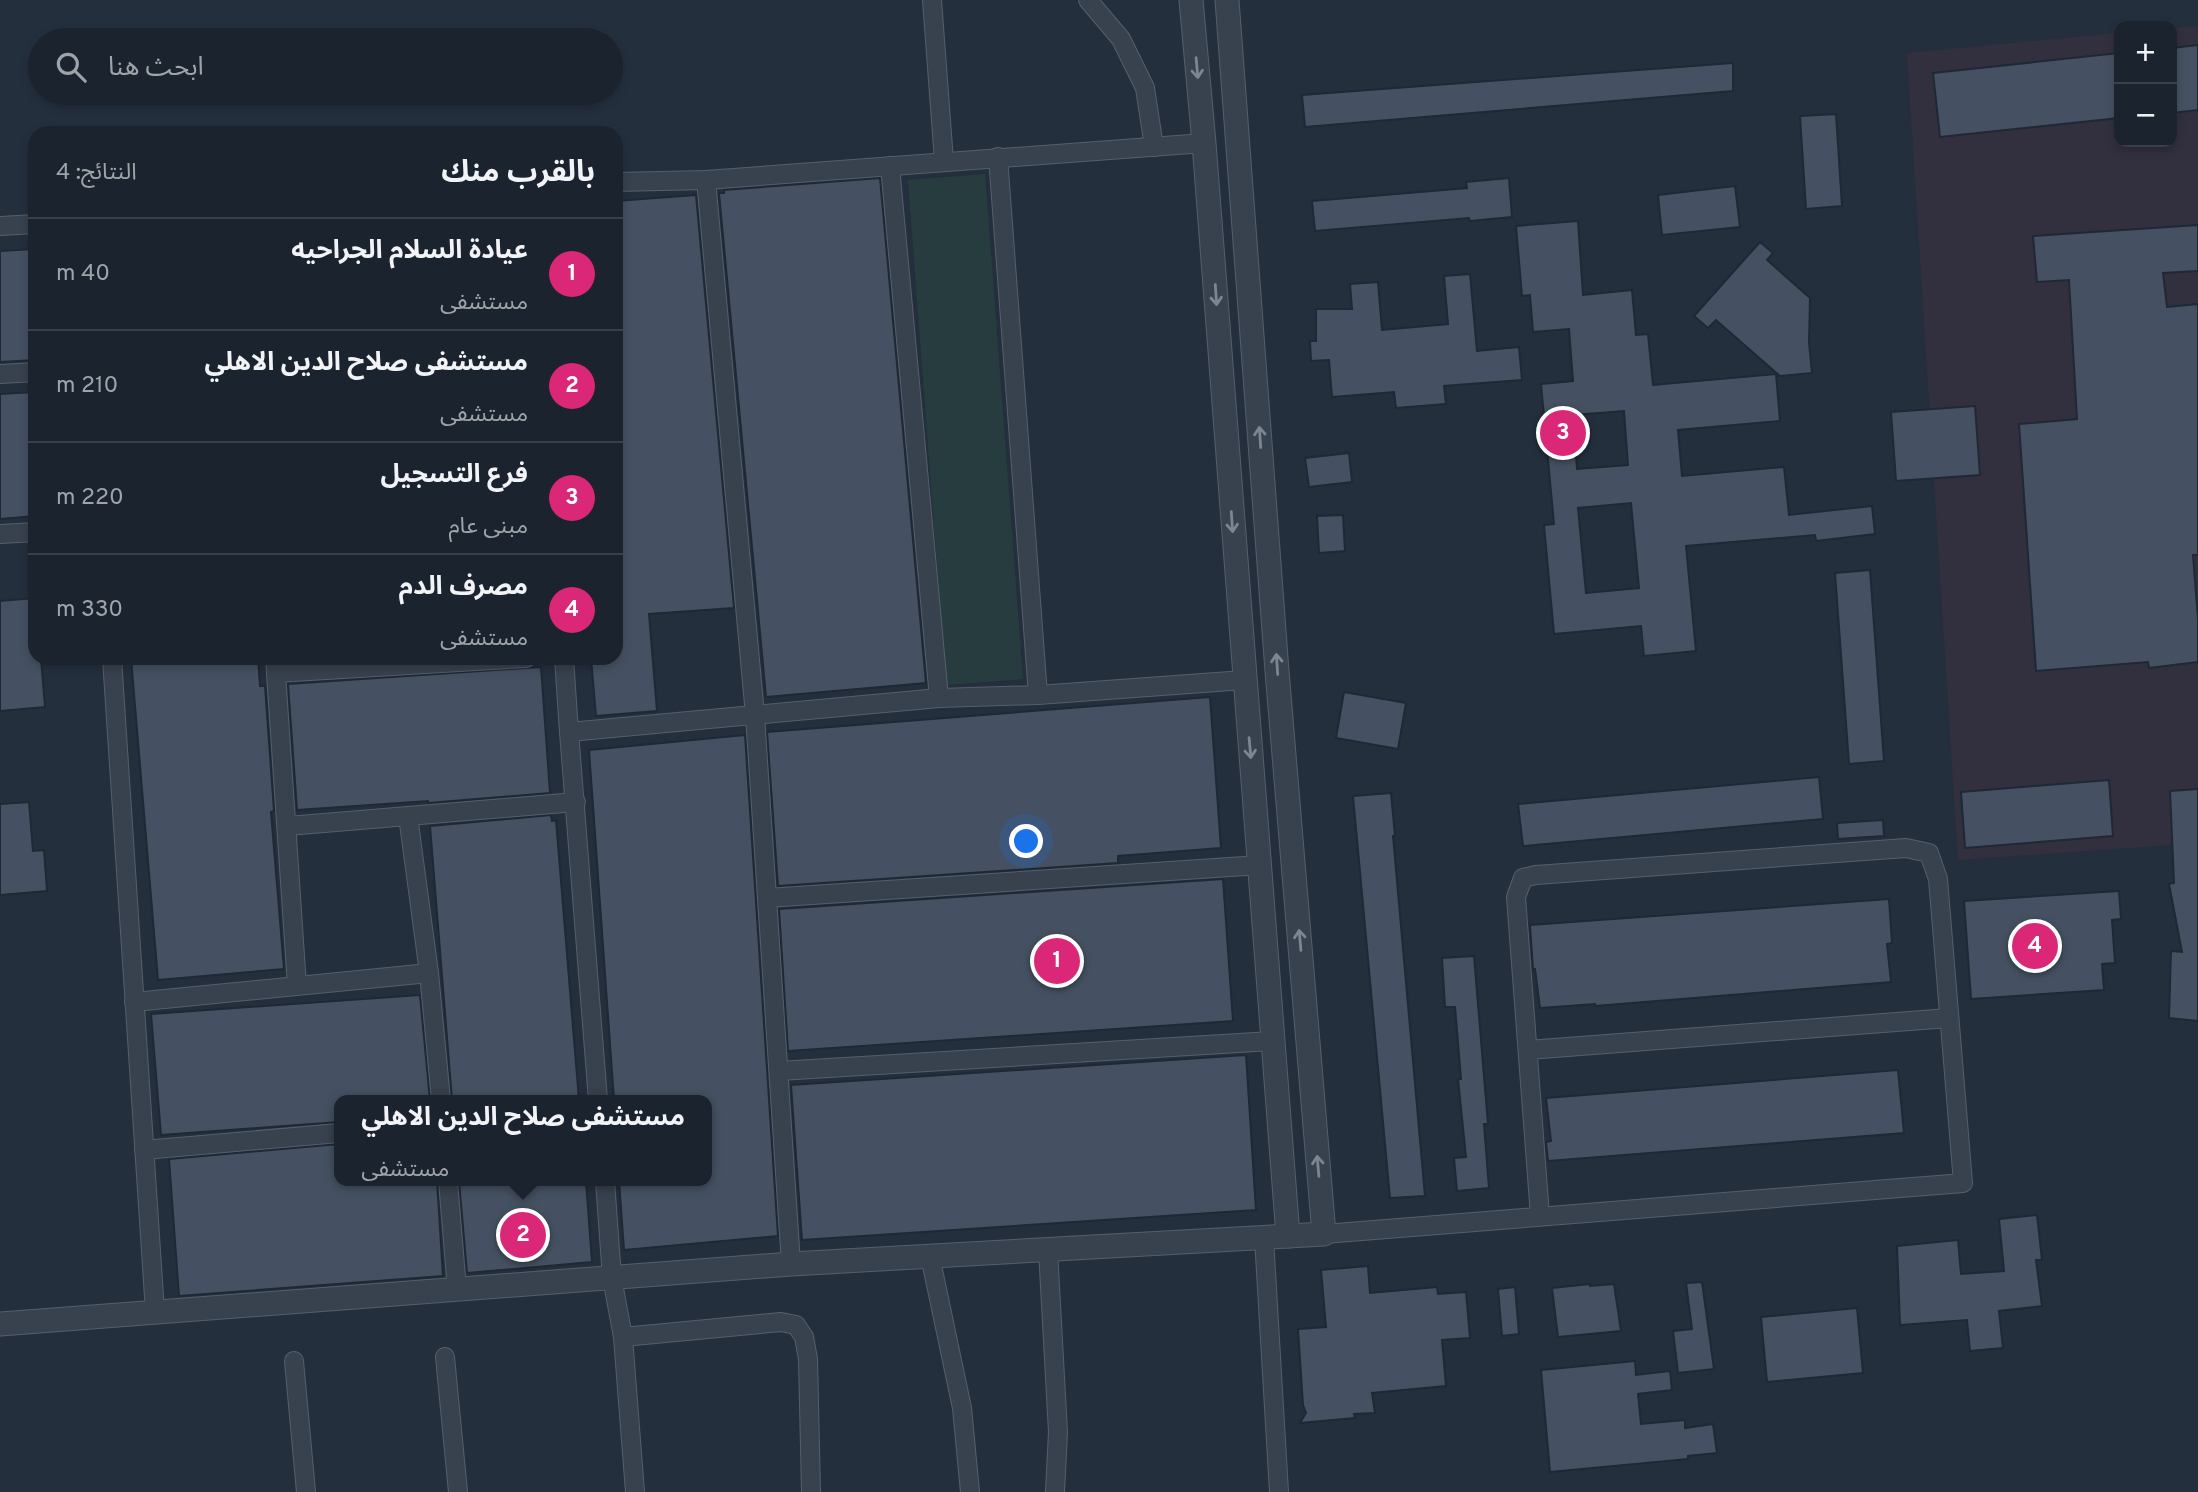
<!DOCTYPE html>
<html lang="ar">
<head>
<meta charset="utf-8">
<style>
	:root { --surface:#1b232e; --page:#242b36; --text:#f1f3f6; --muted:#a0a4aa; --line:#39404a; --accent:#db2777 }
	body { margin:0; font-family:Overpass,"Noto Sans Arabic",sans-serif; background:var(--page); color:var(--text); direction:rtl }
	.controls { position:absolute; right:21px; top:21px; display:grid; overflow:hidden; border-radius:14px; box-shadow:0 4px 10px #0003 }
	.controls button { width:63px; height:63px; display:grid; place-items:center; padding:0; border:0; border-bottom:2px solid var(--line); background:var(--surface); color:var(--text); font:35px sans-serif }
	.you { position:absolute; left:1027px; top:842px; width:24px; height:24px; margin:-18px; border:5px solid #fff; border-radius:50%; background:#1a73e8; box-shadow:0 0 0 10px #1a73e833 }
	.badge { display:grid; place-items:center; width:46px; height:46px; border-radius:50%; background:var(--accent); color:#fff; font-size:23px; font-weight:700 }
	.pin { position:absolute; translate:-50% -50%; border:4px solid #fff; box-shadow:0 2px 7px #0006 }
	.popup { position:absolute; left:334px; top:1095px; width:378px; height:91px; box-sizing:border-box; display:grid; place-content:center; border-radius:14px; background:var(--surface); filter:drop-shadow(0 2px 5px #0005); font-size:23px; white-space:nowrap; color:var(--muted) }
	.popup b { font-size:26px; color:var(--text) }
	.popup::after { content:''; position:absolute; left:50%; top:100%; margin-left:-14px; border:14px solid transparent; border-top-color:var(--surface) }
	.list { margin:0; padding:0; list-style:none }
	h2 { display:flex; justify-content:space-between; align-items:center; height:91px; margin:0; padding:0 28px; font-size:30px }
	h2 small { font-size:23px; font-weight:400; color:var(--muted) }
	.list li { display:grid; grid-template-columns:46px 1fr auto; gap:21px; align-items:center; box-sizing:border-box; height:112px; padding:0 28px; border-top:2px solid var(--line) }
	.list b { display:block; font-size:26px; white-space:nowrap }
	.list p { margin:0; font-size:23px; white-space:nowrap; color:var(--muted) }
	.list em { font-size:23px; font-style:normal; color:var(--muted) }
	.icon { flex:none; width:38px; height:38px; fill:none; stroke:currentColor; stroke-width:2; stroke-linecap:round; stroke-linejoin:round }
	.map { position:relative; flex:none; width:2198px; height:1492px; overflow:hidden; direction:ltr }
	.search { position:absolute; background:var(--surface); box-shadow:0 4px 10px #0003; left:28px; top:28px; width:595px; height:77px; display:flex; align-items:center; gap:18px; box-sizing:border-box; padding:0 24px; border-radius:38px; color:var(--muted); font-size:26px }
	.panel { position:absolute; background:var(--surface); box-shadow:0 4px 10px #0003; left:28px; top:126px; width:595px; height:539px; border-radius:21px; direction:rtl }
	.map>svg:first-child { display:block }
	.medical { fill:#32303f }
	.green { fill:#263c3f }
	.building { fill:#455162; stroke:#1f2835; stroke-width:2; fill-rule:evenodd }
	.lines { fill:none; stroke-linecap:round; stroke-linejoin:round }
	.minor-casing { stroke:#565f6c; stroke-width:20 }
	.tertiary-casing { stroke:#565f6c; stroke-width:25 }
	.minor { stroke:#38414e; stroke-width:18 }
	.tertiary { stroke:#38414e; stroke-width:23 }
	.oneway { stroke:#7c8592 }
</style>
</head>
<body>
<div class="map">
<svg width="2198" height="1492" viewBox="0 0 2198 1492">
	<rect width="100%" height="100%" fill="#242f3e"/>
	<!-- medical -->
	<polygon class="medical" points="2198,26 2198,843 1958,860 1907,53 2119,33 2119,142 2172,142 2172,28"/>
	<!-- green -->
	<polygon class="green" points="985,174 1023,679 946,685 908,180"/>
	<!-- building -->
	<g class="building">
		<polygon points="2198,45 2198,110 2172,113 2172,48"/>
		<polygon points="2119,53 2119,118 1940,137 1933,73"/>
		<polygon points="1733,63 1733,91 1305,127 1302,95"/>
		<polygon points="1836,114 1842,206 1806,209 1800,116"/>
		<polygon points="880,178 926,683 766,697 719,193 724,193 724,190"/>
		<polygon points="1509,178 1512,217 1470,221 1469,218 1315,231 1312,201 1467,188 1466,182"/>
		<polygon points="1735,186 1740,227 1662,235 1658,195"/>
		<polygon points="696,195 734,608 649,614 657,711 596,716 591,658 616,658 616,201"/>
		<path d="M1578 221 1583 295 1632 290 1636 335 1648 334 1653 385 1776 374 1780 421 1678 430 1682 476 1784 467 1789 515 1872 506 1875 534 1816 541 1815 535 1686 546 1696 651 1644 656 1641 626 1554 634 1544 525 1554 524 1541 384 1573 381 1569 329 1533 332 1530 295 1522 296 1516 226ZM1624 411 1628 465 1577 469 1573 415ZM1631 503 1639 588 1586 593 1578 508Z"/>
		<polygon points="2198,225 2198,271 2163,273 2167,307 2198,304 2198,555 2193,555 2198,619 2198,662 2149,668 2148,662 2036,671 2019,424 2077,419 2069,280 2037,282 2033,236"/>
		<polygon points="1760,242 1773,253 1767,260 1810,298 1809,343 1812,373 1780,376 1716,320 1708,328 1694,316"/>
		<polygon points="35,249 35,360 0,362 0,251"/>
		<polygon points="1470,274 1477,351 1519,347 1522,380 1444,386 1446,404 1396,408 1394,392 1332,397 1329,360 1311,361 1310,341 1316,341 1316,309 1352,309 1350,284 1378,282 1382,330 1448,324 1444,276"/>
		<polygon points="35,392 35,516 0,519 0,394"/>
		<polygon points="1975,406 1980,475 1896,481 1891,412"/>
		<polygon points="1349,453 1352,482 1309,487 1305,458"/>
		<polygon points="1343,515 1345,551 1319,553 1317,516"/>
		<polygon points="1870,570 1884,761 1849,764 1835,573"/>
		<polygon points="35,598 35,658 41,658 45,707 0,711 0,601"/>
		<polygon points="131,658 258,658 260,686 265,686 274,811 271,812 284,969 158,980"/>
		<polygon points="541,667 550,793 428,803 428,801 297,810 288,684"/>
		<polygon points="1344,692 1406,703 1398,749 1336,738"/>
		<polygon points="1210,697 1221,848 1118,856 1118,863 778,886 767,732"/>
		<polygon points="745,735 778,1236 624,1250 619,1181 707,1181 707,1100 614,1100 589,750"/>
		<polygon points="1819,777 1823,819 1523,846 1518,804"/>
		<polygon points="2109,780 2113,836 1965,848 1961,792"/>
		<polygon points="2198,789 2198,1021 2169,1018 2171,951 2182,952 2169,884 2174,883 2170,791"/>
		<polygon points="1391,793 1395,836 1393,836 1425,1196 1390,1198 1353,796"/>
		<polygon points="29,802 33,851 44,850 47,891 0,895 0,804"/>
		<polygon points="551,815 552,821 556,820 579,1100 452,1100 430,826"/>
		<polygon points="1883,820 1884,836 1838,839 1837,823"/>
		<polygon points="1223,879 1233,1021 788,1051 779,909"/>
		<polygon points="2119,891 2121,919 2112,920 2115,963 2102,964 2104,990 1971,999 1964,901"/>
		<polygon points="1889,899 1892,943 1887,944 1891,982 1595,1006 1595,1004 1540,1008 1535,969 1533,970 1530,925"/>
		<polygon points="1474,956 1488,1124 1484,1124 1489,1188 1457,1191 1454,1158 1466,1157 1458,1079 1461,1079 1455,1007 1445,1007 1442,958"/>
		<polygon points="420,995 430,1100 339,1100 339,1122 161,1135 151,1014"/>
		<polygon points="1246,1055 1256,1210 802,1240 791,1085"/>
		<polygon points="1898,1070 1904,1133 1548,1161 1546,1142 1551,1141 1546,1098"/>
		<polygon points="339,1144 339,1181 437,1181 443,1276 179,1296 169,1159"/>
		<polygon points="459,1181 586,1181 592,1262 467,1273"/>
		<polygon points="2037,1215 2042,1260 2036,1260 2042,1306 1999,1311 2003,1348 1970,1351 1967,1320 1900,1325 1897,1246 1958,1240 1961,1274 2004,1271 1999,1219"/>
		<polygon points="1368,1266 1370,1293 1437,1287 1438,1294 1466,1292 1470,1338 1442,1340 1446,1386 1372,1393 1375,1413 1354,1414 1355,1418 1300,1423 1306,1413 1303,1405 1298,1329 1326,1327 1321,1270"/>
		<polygon points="1702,1282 1714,1369 1678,1373 1673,1331 1692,1329 1686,1283"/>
		<polygon points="1590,1284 1590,1286 1614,1284 1621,1331 1558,1337 1552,1288"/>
		<polygon points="1515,1287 1519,1334 1502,1336 1498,1289"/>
		<polygon points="1857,1308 1863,1373 1767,1382 1761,1317"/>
		<polygon points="1635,1361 1636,1375 1670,1371 1672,1390 1638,1394 1641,1424 1685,1420 1685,1428 1713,1424 1717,1453 1688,1456 1688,1459 1550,1472 1541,1370"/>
	</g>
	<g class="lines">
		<!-- minor casing -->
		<g class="minor-casing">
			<g id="minor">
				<polyline points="932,0 944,161"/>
				<polyline points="1088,0 1121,39 1145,88 1154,147"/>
				<polyline points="998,157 1038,695"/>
				<polyline points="890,166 939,698"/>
				<polyline points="706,180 755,715 791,1264"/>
				<polyline points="616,182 706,180 1204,143"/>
				<polyline points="0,226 35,224"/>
				<polyline points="0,374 35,372"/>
				<polyline points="0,534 35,532"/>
				<polyline points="112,658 155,1312"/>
				<polyline points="275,658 297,986"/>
				<polyline points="564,658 569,732 939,698 1038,695 1244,680"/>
				<polyline points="276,673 526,658"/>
				<polyline points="569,732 598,1100"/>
				<polyline points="408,816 429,973 441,1100"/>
				<polyline points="288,826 576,802"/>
				<polyline points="767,898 1260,865"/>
				<polyline points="134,1002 429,973"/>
				<polyline points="1528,1050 1949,1018"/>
				<polyline points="779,1071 1272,1041"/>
				<polyline points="144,1150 339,1133"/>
				<polyline points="448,1181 457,1289"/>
				<polyline points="605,1181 612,1278 623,1337 635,1492"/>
				<polyline points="1324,1234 1963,1183 1938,879 1929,853 1906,848 1536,875 1523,878 1516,897 1540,1216"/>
				<polyline points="1264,1238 1279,1492"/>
				<polyline points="1048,1250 1058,1432 1055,1492"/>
				<polyline points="930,1256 962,1408 970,1492"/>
				<polyline points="623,1337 781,1322 796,1325 804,1337 808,1359 811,1492"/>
				<polyline points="445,1357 458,1492"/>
				<polyline points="294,1361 306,1492"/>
			</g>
		</g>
		<!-- tertiary casing -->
		<g class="tertiary-casing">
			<g id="tertiary">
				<polyline points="1191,0 1204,143 1288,1236"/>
				<polyline points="0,1324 791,1264 1324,1234 1277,671 1227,0"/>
			</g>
		</g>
		<!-- minor -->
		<use href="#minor" class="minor"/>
		<!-- tertiary -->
		<use href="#tertiary" class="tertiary"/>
	</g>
	<!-- one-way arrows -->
	<defs><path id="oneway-shaft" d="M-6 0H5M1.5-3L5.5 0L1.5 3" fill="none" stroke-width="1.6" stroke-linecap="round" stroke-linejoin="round" transform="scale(1.75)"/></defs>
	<g class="oneway">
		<use href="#oneway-shaft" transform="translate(1197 68) rotate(85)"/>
		<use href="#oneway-shaft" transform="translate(1216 295) rotate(86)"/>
		<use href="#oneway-shaft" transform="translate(1260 437) rotate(-94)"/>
		<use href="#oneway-shaft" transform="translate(1232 522) rotate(86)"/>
		<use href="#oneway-shaft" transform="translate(1277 664) rotate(-94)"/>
		<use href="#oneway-shaft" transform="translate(1250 748) rotate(85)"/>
		<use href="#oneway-shaft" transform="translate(1300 940) rotate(-95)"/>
		<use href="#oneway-shaft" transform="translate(1318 1166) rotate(-95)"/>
	</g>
</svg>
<div class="controls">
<button>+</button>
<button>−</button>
</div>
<div class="you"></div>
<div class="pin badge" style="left:1057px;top:961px">1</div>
<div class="pin badge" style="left:523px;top:1235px">2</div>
<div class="popup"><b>مستشفى صلاح الدين الاهلي</b>مستشفى</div>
<div class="pin badge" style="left:1563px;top:433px">3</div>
<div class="pin badge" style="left:2035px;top:946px">4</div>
<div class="search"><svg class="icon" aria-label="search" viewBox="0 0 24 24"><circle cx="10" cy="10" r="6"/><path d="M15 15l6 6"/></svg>ابحث هنا</div>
<section class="panel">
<h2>بالقرب منك<small>النتائج: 4</small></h2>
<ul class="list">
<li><span class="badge">1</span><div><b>عيادة السلام الجراحيه</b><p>مستشفى</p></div><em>40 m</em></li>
<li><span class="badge">2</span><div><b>مستشفى صلاح الدين الاهلي</b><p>مستشفى</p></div><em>210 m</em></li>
<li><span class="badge">3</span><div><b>فرع التسجيل</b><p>مبنى عام</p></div><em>220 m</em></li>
<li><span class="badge">4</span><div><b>مصرف الدم</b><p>مستشفى</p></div><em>330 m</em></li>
</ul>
</section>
</div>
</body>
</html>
